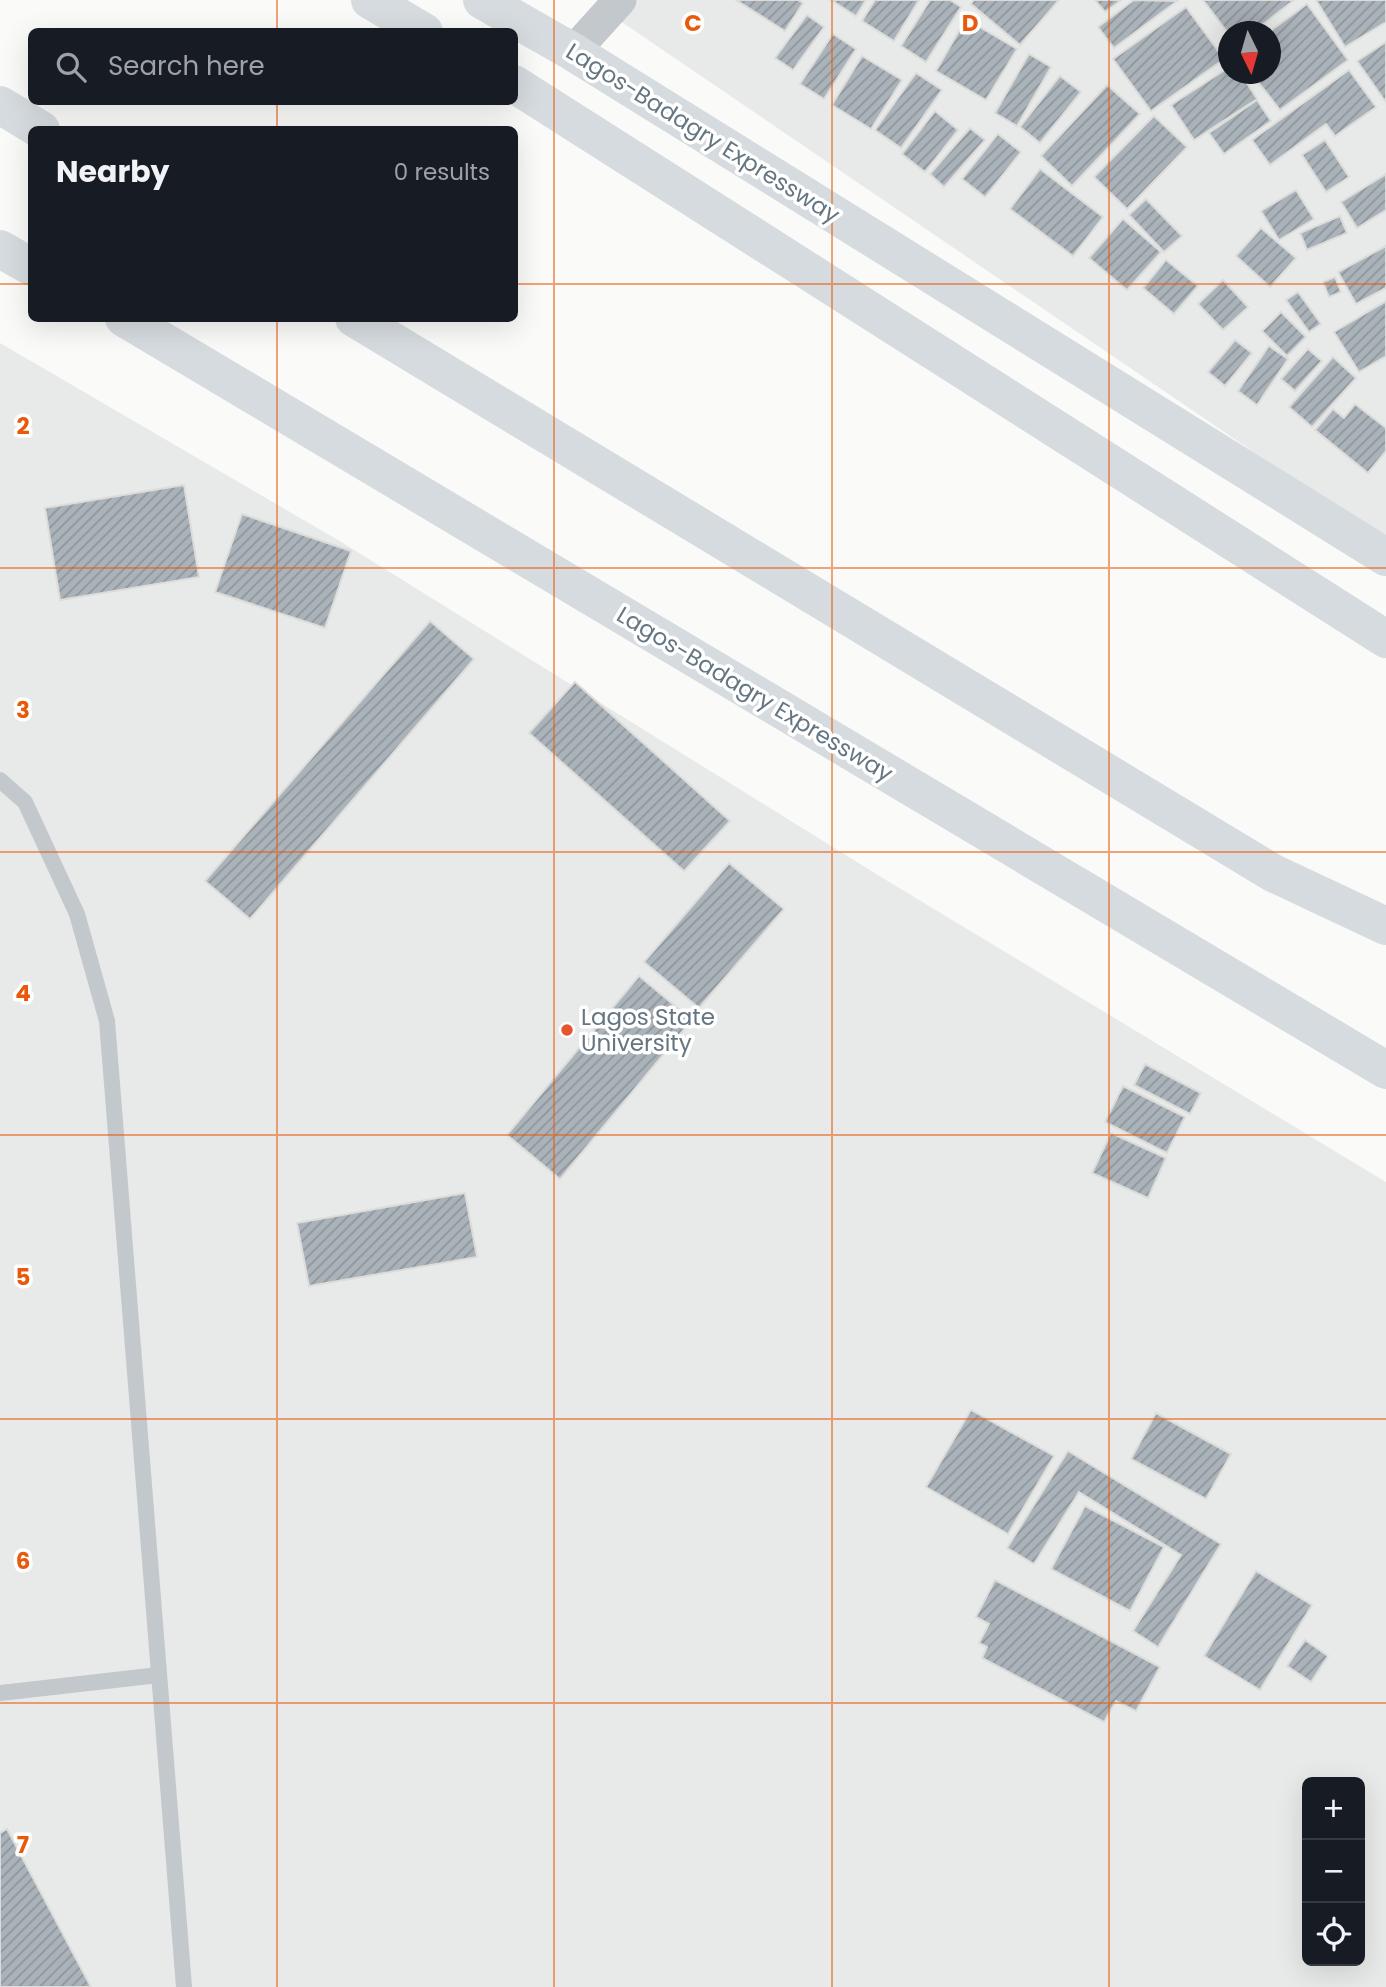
<!DOCTYPE html>
<html lang="en">
<head>
<meta charset="utf-8">
<style>
	:root { --surface:#171b24; --page:#20242c; --text:#f1f3f6; --muted:#9ea1a6; --line:#363941 }
	body { margin:0; font-family:Poppins,sans-serif; background:var(--page); color:var(--text) }
	.controls { position:absolute; right:21px; bottom:21px; display:grid; overflow:hidden; border-radius:10px; box-shadow:0 7px 28px #0002 }
	.controls button { width:63px; height:63px; display:grid; place-items:center; padding:0; border:0; border-bottom:2px solid var(--line); background:var(--surface); color:var(--text); font:35px sans-serif }
	.compass { position:absolute; left:1218px; top:21px; width:63px; height:63px; border-radius:50%; background:var(--surface); box-shadow:0 7px 28px #0002; rotate:175deg }
	.list { margin:0; padding:0; list-style:none }
	h2 { display:flex; justify-content:space-between; align-items:center; height:91px; margin:0; padding:0 28px; font-size:30px }
	h2 small { font-size:23px; font-weight:400; color:var(--muted) }
	.icon { flex:none; width:38px; height:38px; fill:none; stroke:currentColor; stroke-width:2; stroke-linecap:round; stroke-linejoin:round }
	.map { position:relative; flex:none; width:1386px; height:1987px; overflow:hidden }
	.search { position:absolute; background:var(--surface); box-shadow:0 7px 28px #0002; left:28px; top:28px; width:490px; height:77px; display:flex; align-items:center; gap:18px; box-sizing:border-box; padding:0 24px; border-radius:10px; color:var(--muted); font-size:26px }
	.panel { position:absolute; background:var(--surface); box-shadow:0 7px 28px #0002; left:28px; top:126px; width:490px; height:196px; border-radius:10px }
	.map>svg:first-child { display:block }
	.built { fill:#e8e9e9; fill-rule:evenodd }
	.building { fill:url(#building-hatch); stroke:#dcdcda; stroke-width:2 }
	.lines { fill:none; stroke-linecap:round; stroke-linejoin:round }
	.lane { stroke:#c3c8cc; stroke-width:16 }
	.street { stroke:#c3c8cc; stroke-width:33 }
	.primary { stroke:#d6dbdf; stroke-width:38 }
	.highway { stroke:#d6dbdf; stroke-width:38 }
	.grid { fill:none; stroke:#e8590c; stroke-width:2; stroke-opacity:0.55 }
	.poi-dot { fill:#e4572e; stroke:#fff; stroke-width:2.5 }
	.labels { text-anchor:middle; dominant-baseline:central; stroke-width:7; stroke-linejoin:round; paint-order:stroke }
	.street-label { font-size:23px; fill:#657683; stroke:#fff }
	.poi-label { font-size:23px; fill:#657683; stroke:#fff; text-anchor:start }
	.grid-label { font-size:23px; text-anchor:middle; font-weight:bold; fill:#e8590c; stroke:#fff; stroke-width:7; stroke-linejoin:round; paint-order:stroke }
</style>
</head>
<body>
<div class="map">
<svg width="1386" height="1987" viewBox="0 0 1386 1987">
	<defs>
		<pattern id="building-hatch" width="6" height="6" patternUnits="userSpaceOnUse" patternTransform="scale(1.75)"><rect width="6" height="6" fill="#aab3b9"/><path d="M-1 1l2-2M0 6l6-6M5 7l2-2" fill="none" stroke="#8e969c"/></pattern>
	</defs>
	<rect width="100%" height="100%" fill="#fafaf8"/>
	<!-- built -->
	<g class="built">
		<path d="M618 0H1386V542L607 12ZM1228 32H1270V74H1228Z"/>
		<path d="M0 343 343 543 881 877 1386 1182V1987H0ZM1307 1782H1360V1961H1307Z"/>
	</g>
	<!-- building -->
	<g class="building">
		<polygon points="736,0 798,0 803,3 785,31"/>
		<polygon points="831,0 866,0 856,16"/>
		<polygon points="875,0 919,0 894,41 862,21"/>
		<polygon points="930,0 950,0 961,7 926,62 901,46"/>
		<polygon points="974,0 1059,0 1020,45 971,4"/>
		<polygon points="1095,0 1121,0 1105,12"/>
		<polygon points="1134,0 1177,1 1114,48 1098,27"/>
		<polygon points="1203,0 1294,0 1253,32 1228,33"/>
		<polygon points="1316,0 1386,0 1386,22 1345,47"/>
		<polygon points="1307,4 1348,60 1280,110 1252,74 1270,74 1269,32"/>
		<polygon points="1186,7 1224,59 1151,111 1113,59"/>
		<polygon points="807,15 824,27 793,70 775,58"/>
		<polygon points="966,19 1017,49 986,100 936,71"/>
		<polygon points="833,34 856,49 824,99 800,84"/>
		<polygon points="1386,42 1386,100 1385,101 1357,61"/>
		<polygon points="1029,54 1051,67 1017,126 995,113"/>
		<polygon points="862,56 902,80 871,129 832,105"/>
		<polygon points="1228,68 1228,74 1241,74 1257,99 1194,140 1171,105"/>
		<polygon points="1349,70 1376,107 1335,136 1326,124 1270,165 1252,140"/>
		<polygon points="916,73 942,90 901,148 875,130"/>
		<polygon points="1060,76 1081,92 1040,143 1020,127"/>
		<polygon points="1107,85 1140,114 1072,186 1041,156"/>
		<polygon points="1257,100 1271,121 1224,154 1209,133"/>
		<polygon points="935,111 958,130 925,172 902,154"/>
		<polygon points="1154,116 1187,147 1127,209 1094,177"/>
		<polygon points="970,128 985,140 944,187 930,174"/>
		<polygon points="998,134 1021,152 985,197 962,179"/>
		<polygon points="1325,140 1349,177 1326,192 1302,155"/>
		<polygon points="1040,169 1103,217 1073,256 1010,209"/>
		<polygon points="1386,174 1386,210 1357,228 1341,202"/>
		<polygon points="1296,190 1314,219 1279,240 1261,211"/>
		<polygon points="1146,199 1182,236 1164,252 1129,215"/>
		<polygon points="1340,216 1347,233 1307,250 1300,233"/>
		<polygon points="1123,219 1161,252 1127,290 1089,258"/>
		<polygon points="1261,228 1296,258 1270,287 1236,256"/>
		<polygon points="1386,246 1386,288 1356,304 1338,272"/>
		<polygon points="1166,260 1198,286 1174,314 1143,288"/>
		<polygon points="1335,277 1341,292 1329,297 1323,282"/>
		<polygon points="1223,280 1248,307 1223,330 1198,304"/>
		<polygon points="1298,292 1321,324 1309,332 1286,300"/>
		<polygon points="1386,301 1386,356 1359,372 1334,332"/>
		<polygon points="1281,312 1306,337 1287,356 1262,331"/>
		<polygon points="1235,340 1252,353 1225,386 1208,372"/>
		<polygon points="1269,346 1288,359 1257,405 1238,391"/>
		<polygon points="1308,349 1322,361 1295,391 1281,379"/>
		<polygon points="1333,357 1356,378 1312,427 1289,407"/>
		<polygon points="1355,404 1386,428 1386,451 1368,473 1315,430 1333,409 1344,418"/>
		<polygon points="184,485 199,577 60,600 45,508"/>
		<polygon points="242,514 351,551 325,628 215,592"/>
		<polygon points="430,621 474,659 250,919 205,881"/>
		<polygon points="575,682 730,821 684,871 529,733"/>
		<polygon points="729,863 784,909 699,1008 644,962"/>
		<polygon points="639,976 692,1020 560,1179 507,1135"/>
		<polygon points="1145,1064 1201,1093 1190,1114 1134,1085"/>
		<polygon points="1123,1086 1185,1117 1167,1153 1105,1122"/>
		<polygon points="1111,1133 1166,1158 1148,1198 1092,1173"/>
		<polygon points="465,1193 477,1257 309,1286 297,1223"/>
		<polygon points="971,1410 1054,1456 1008,1534 926,1487"/>
		<polygon points="1156,1413 1231,1454 1206,1499 1131,1459"/>
		<polygon points="1068,1451 1221,1544 1158,1647 1133,1631 1181,1555 1079,1492 1034,1564 1007,1548"/>
		<polygon points="1085,1506 1164,1547 1130,1611 1051,1569"/>
		<polygon points="1256,1571 1312,1605 1260,1690 1204,1656"/>
		<polygon points="995,1580 1160,1667 1136,1711 1116,1701 1104,1722 982,1658 987,1647 979,1643 989,1624 976,1617"/>
		<polygon points="1305,1640 1328,1656 1311,1682 1287,1666"/>
		<polygon points="7,1829 91,1987 0,1987 0,1833"/>
	</g>
	<g class="lines">
		<!-- lane -->
		<g class="lane">
			<polyline points="0,780 25,802 77,914 107,1021 184,1987"/>
			<polyline points="0,1693 159,1675"/>
		</g>
		<!-- street -->
		<polyline class="street" points="573,52 620,0"/>
		<!-- primary -->
		<g class="primary">
			<polyline points="482,0 573,52 1386,557"/>
			<polyline points="0,249 32,267"/>
			<polyline points="124,318 1386,1070"/>
		</g>
		<!-- highway -->
		<g class="highway">
			<polyline points="370,0 424,32"/>
			<polyline points="514,84 1386,639"/>
			<polyline points="0,105 41,130"/>
			<polyline points="354,318 1273,873 1386,926"/>
		</g>
	</g>
	<!-- grid -->
	<path class="grid" d="M277 0V32M554 0V1987M832 0V1987M1109 0V1987M277 102V130M0 284H32M514 284H1386M277 318V1987M0 568H1386M0 852H1386M0 1135H1386M0 1419H1386M0 1703H1386"/>
	<!-- markers -->
	<circle class="poi-dot" cx="567" cy="1030" r="7"/>
	<g class="labels">
		<!-- street labels -->
		<g class="street-label">
			<text transform="translate(703 133) rotate(32)">Lagos-Badagry Expressway</text>
			<text transform="translate(755 694) rotate(31)">Lagos-Badagry Expressway</text>
		</g>
		<!-- poi labels -->
		<g class="poi-label">
			<text x="581" y="1017">Lagos State<tspan x="581" dy="26">University</tspan></text>
		</g>
	</g>
	<g class="grid-label">
		<text x="693" y="31">C</text>
		<text x="970" y="31">D</text>
		<text x="23" y="434">2</text>
		<text x="23" y="718">3</text>
		<text x="23" y="1001">4</text>
		<text x="23" y="1285">5</text>
		<text x="23" y="1569">6</text>
		<text x="23" y="1853">7</text>
	</g>
</svg>
<div class="controls">
<button>+</button>
<button>−</button>
<button><svg class="icon" aria-label="locate" viewBox="0 0 24 24"><circle cx="12" cy="12" r="6"/><path d="M12 2v4M12 18v4M2 12h4M18 12h4"/></svg></button>
</div>
<svg class="compass" viewBox="-18 -18 36 36"><path d="M0-13l5 13h-10z" fill="#e53935"/><path d="M0 13l5-13h-10z" fill="#9ea1a6"/></svg>
<div class="search"><svg class="icon" aria-label="search" viewBox="0 0 24 24"><circle cx="10" cy="10" r="6"/><path d="M15 15l6 6"/></svg>Search here</div>
<section class="panel">
<h2>Nearby<small>0 results</small></h2>
<ul class="list">
</ul>
</section>
</div>
</body>
</html>
